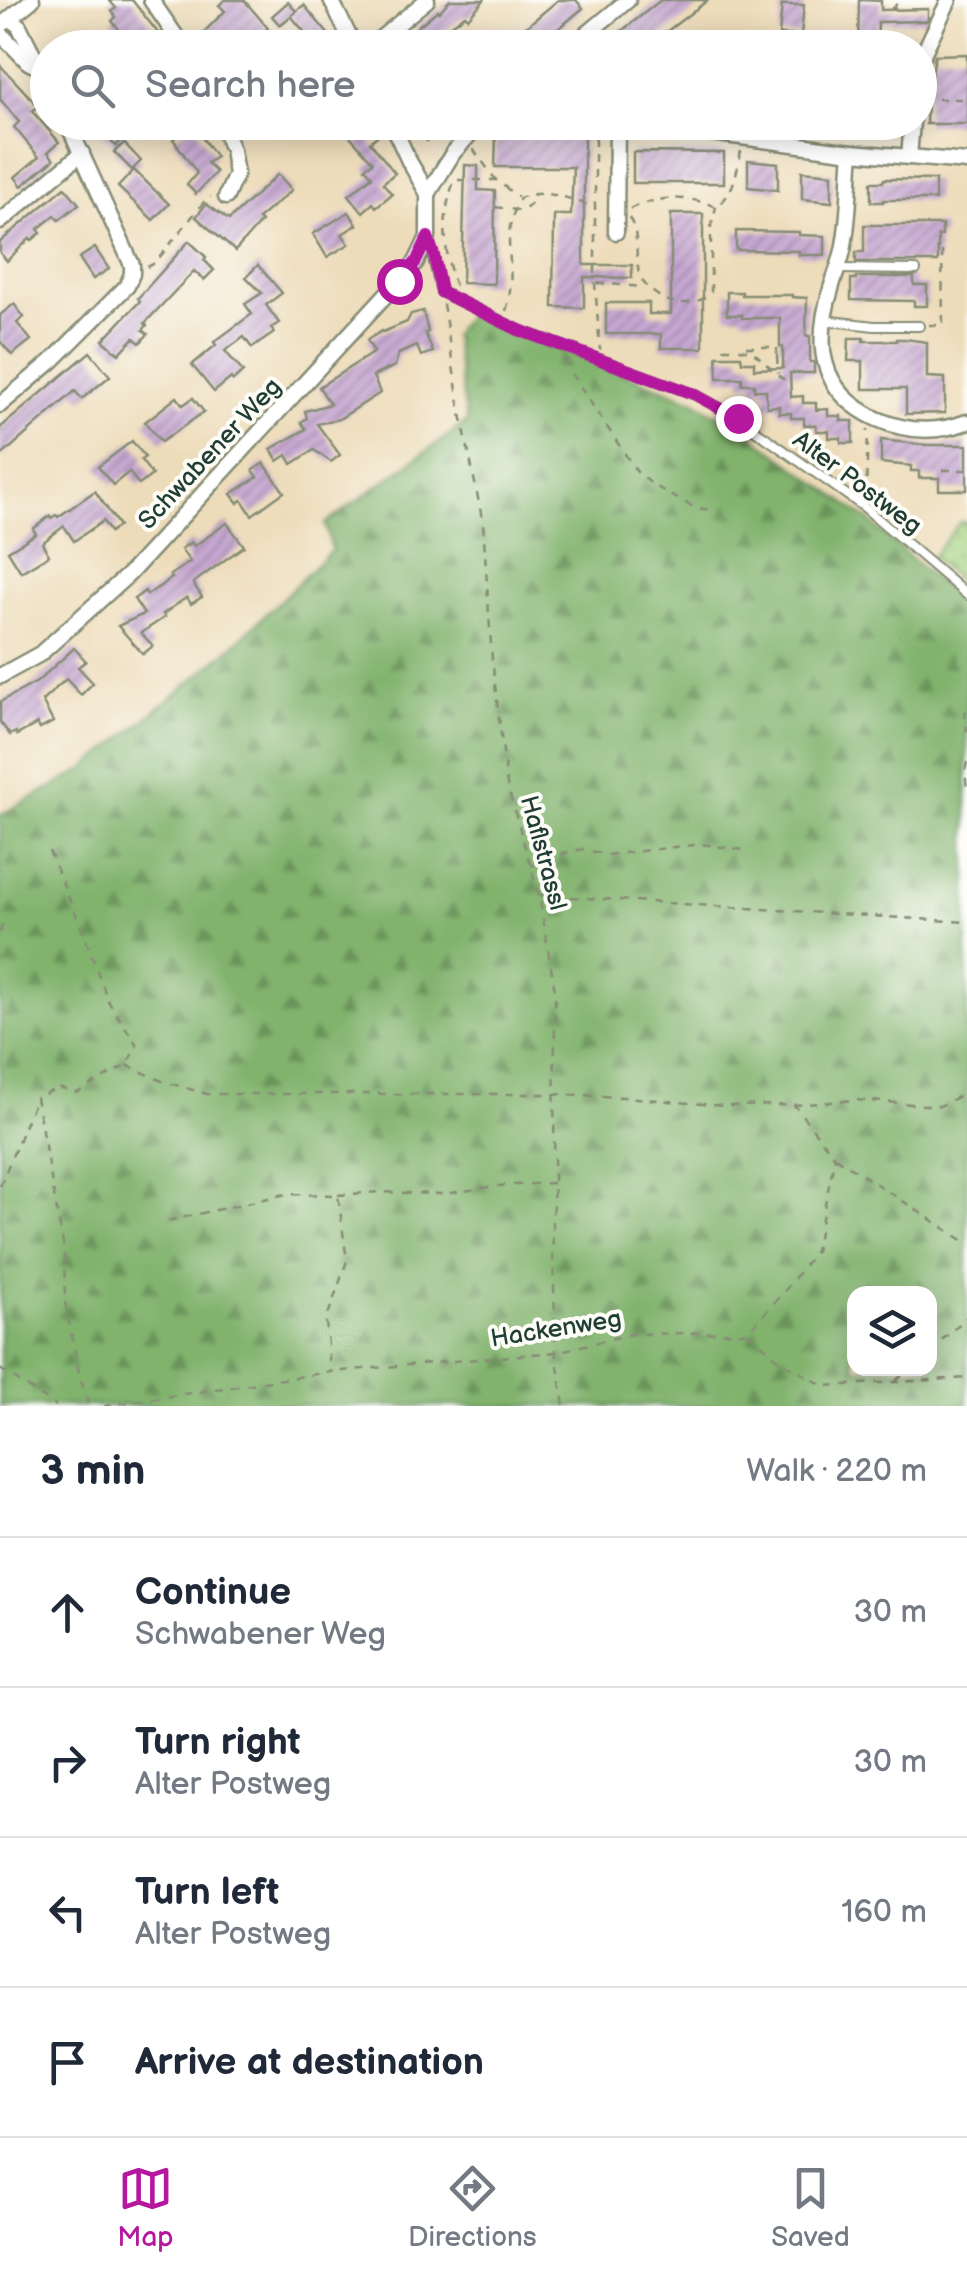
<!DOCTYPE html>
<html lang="en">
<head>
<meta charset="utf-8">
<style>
	:root { --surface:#fff; --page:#f6f6f7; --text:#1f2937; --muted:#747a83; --line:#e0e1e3; --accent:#b5179e }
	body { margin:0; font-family:"Balsamiq Sans",sans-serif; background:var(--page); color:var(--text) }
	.controls { position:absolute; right:30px; bottom:30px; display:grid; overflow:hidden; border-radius:20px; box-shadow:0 5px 25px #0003 }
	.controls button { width:90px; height:90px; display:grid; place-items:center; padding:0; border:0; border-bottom:2px solid var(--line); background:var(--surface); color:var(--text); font:50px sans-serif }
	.stop { position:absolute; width:30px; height:30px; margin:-22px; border:8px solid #b5179e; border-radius:50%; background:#fff }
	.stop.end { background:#b5179e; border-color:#fff; box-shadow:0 2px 10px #0008 }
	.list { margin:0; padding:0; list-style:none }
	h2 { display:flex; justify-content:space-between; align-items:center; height:130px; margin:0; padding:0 40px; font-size:42px }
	h2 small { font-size:32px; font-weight:400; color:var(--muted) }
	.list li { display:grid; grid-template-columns:65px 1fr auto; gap:30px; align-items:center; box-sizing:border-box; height:150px; padding:0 40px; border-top:2px solid var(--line) }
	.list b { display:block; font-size:38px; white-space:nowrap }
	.list p { margin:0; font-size:32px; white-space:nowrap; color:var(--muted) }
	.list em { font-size:32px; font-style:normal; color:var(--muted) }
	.icon { flex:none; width:55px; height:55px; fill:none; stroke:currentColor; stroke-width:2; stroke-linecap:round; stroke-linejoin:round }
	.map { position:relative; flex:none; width:967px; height:1406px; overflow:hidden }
	.search { position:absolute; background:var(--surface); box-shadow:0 5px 25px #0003; left:30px; right:30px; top:30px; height:110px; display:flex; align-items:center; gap:25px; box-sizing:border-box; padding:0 35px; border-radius:55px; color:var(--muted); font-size:38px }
	.sheet { height:730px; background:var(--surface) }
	nav { display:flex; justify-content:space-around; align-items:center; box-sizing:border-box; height:140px; border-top:2px solid var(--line); background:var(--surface); font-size:28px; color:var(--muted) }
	nav a { display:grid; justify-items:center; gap:5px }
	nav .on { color:var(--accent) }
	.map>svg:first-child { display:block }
	.forest { fill:url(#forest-firs); stroke:#507850; stroke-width:2.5; fill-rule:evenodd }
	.park { fill:url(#park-dots); stroke:#608759; stroke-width:2.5 }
	.building { fill:url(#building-hatch) }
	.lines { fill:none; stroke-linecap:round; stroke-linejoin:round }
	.service-casing { stroke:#868c76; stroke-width:12 }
	.minor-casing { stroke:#868c76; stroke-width:19 }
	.path { stroke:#868c76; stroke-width:2.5; stroke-dasharray:8 8; stroke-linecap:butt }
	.service { stroke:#fff; stroke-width:8 }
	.minor { stroke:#fff; stroke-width:14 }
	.route { stroke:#b5179e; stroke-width:12 }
	.labels { text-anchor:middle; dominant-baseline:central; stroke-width:8; stroke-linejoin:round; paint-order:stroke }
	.street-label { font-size:25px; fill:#1f3d34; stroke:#fdfcf7 }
</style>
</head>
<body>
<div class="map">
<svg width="967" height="1406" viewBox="0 0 967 1406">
	<defs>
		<pattern id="forest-firs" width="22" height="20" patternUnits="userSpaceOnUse" patternTransform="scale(2.5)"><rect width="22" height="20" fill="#81b36d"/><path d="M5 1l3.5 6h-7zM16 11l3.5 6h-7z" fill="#69935a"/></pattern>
		<pattern id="park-dots" width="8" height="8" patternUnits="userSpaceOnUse" patternTransform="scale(2.5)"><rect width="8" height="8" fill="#a2d17e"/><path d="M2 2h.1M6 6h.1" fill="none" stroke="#8bb46e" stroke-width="1.8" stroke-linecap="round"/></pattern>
		<pattern id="building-hatch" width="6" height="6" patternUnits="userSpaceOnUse" patternTransform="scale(2.5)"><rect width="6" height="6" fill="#c6a7d1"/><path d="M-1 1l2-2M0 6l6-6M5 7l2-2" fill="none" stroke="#a089aa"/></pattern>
	</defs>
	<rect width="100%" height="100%" fill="#fdfcf7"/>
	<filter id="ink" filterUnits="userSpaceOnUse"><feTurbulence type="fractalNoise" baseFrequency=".01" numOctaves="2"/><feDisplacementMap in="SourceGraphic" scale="20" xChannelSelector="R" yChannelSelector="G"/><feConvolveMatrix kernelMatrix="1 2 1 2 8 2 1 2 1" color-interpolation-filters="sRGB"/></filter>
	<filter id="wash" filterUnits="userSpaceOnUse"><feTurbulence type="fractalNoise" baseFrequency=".0048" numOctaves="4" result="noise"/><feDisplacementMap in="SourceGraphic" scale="40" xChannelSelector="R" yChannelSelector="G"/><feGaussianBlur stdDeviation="2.25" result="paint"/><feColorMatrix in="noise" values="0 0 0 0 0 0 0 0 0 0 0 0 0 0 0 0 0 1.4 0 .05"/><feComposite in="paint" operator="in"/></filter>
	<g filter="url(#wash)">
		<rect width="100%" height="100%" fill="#eddcb9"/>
		<!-- forest -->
		<path class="forest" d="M470 312 520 334 693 400 754 437 867 519 967 608V1406H0V815L85 769 229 650 332 550 325 524 467 422 453 334ZM854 1294H930V1368H854Z"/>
		<!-- park -->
		<polygon class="park" points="960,522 967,522 967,589 932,557"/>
		<g id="blocks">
			<!-- building -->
			<g class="building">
				<polygon points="109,0 132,0 170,48 135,48 112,21 116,17 112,11 116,8"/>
				<polygon points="225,0 244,0 268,28 252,42 247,36 241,41 233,33 217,48 201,48 195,41 225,11 219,5"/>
				<polygon points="450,0 484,0 468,18 465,15 440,34 445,48 407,48 422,35 416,28 438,10 439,12"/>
				<polygon points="558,0 576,0 583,8 536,48 501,48"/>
				<polygon points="661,0 708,0 645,48 600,48"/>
				<polygon points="859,0 881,1 881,10 928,9 928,18 927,21 878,22 877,48 858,48"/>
				<polygon points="288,2 296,11 304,5 334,41 326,48 318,48 291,16 296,12 280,25 272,16"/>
				<polygon points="782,5 804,5 801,35 779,35"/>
				<polygon points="967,54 967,124 926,124 928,81 931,81 935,55"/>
				<polygon points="0,65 38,106 32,111 59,142 48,152 54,159 22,186 15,177 39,157 14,127 19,122 0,99"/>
				<polygon points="89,122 123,122 131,129 116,146"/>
				<polygon points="349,122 367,122 378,135 370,142 395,173 383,183 392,194 376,207 373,203 363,212 349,195 372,176 365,168 373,162 343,128"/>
				<polygon points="407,122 442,122 448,127 437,139 433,135 427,141"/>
				<polygon points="193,125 216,157 207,163 216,172 196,194 187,185 197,173 173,139"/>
				<polygon points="496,136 584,136 584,265 632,265 632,278 584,277 584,308 553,307 554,215 571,215 573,167 495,167"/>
				<polygon points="124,143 141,161 132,170 114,152"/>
				<polygon points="633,152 724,153 724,183 633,183"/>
				<polygon points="748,160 778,163 778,190 748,187"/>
				<polygon points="465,165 478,166 478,190 495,191 494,284 462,283"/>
				<polygon points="134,170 169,204 153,220 118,187"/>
				<polygon points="802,171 832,174 832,202 802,199"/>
				<polygon points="278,174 292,190 258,219 261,222 235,251 196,217 206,204 229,220"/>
				<polygon points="884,179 935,180 935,200 883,200 883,202 871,202 871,182 883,182"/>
				<polygon points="65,187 79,204 59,220 55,215 38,229 41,233 32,240 30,238 7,261 0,253 0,242"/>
				<polygon points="349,212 357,225 342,234 349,244 327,257 313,234"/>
				<polygon points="671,214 703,214 703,348 661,348 661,334 606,334 606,303 649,303 649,314 671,314"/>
				<polygon points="864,225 942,225 942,236 938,236 938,262 856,262 856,252 864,252"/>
				<polygon points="736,231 799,232 799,235 825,236 825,255 799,255 799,251 736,250"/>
				<polygon points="189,241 206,257 204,260 214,270 204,280 194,271 145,323 147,325 143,330 148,334 140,343 134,338 119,354 103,340 140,301 138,298"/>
				<polygon points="95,248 109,269 93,279 79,258"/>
				<polygon points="258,265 282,293 266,305 279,323 271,328 274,333 252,348 244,337 225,351 243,372 233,381 231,378 214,392 192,365 216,345 214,342 252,314 245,304 262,293 246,277"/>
				<polygon points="856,277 914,277 914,285 927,285 927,306 914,306 914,301 851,300 851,279 856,279"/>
				<polygon points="727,292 742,292 742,295 792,295 792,297 807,298 806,336 810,336 810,362 814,362 814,373 790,373 791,397 803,396 803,403 816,403 816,410 828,409 828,416 841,416 841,421 853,421 853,443 841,443 841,438 829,438 829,431 816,431 816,425 804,425 804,418 791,418 791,413 779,413 779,406 767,407 766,390 754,390 754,384 742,384 742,378 718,378 717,356 741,356 742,362 754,362 754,369 783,368 783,347 780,347 780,318 742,318 742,315 727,315"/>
				<polygon points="14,304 24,317 17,323 31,340 12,355 0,341 0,315"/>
				<polygon points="423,311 428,332 425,333 433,352 421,356 417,346 398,354 395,366 373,376 380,393 339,419 317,424 340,455 331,462 314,450 292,464 287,455 278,461 271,449 306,429 301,422 307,418 305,411 330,404 319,387 374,352 367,340 382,331 383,332 407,322 411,314"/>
				<polygon points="849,338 864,338 863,341 897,341 897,339 905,339 927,342 927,377 945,378 945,413 906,414 906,389 863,389 863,361 848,361"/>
				<polygon points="90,352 110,376 82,399 75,391 0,457 0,428"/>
				<polygon points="177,397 183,405 193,398 204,412 161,442 145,422"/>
				<polygon points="881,440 927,445 967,445 967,490 939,490 939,478 919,478 919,471 911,471 911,466 881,463"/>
				<polygon points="132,441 145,457 141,460 152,475 139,485 129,472 113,485 98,467"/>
				<polygon points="264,463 284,492 252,515 242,500 238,503 231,494 258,477 253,470"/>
				<polygon points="95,491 119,526 110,532 103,521 74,541 64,526 42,543 49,555 21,572 8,551 36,534 33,529 50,516 51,518 56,515 58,517"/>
				<polygon points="227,523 244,546 193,583 202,597 191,604 187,597 163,614 165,617 141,633 153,646 143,654 118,626 144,614 134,599 145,591 147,595 172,578 170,575 190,562 181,549 191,542 194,546"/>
				<polygon points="74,648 86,661 78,667 93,683 81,695 66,679 42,701 53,722 40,729 37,724 17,735 16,732 10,735 0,722 0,702 37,682"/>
			</g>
		</g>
	</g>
	<g filter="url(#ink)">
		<use href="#blocks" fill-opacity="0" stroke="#868c76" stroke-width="2.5"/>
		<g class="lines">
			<!-- service casing -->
			<g class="service-casing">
				<g id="service">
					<polyline points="429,241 441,292 519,330 694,394 738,418 864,507 967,595"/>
					<polyline points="838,269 916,270"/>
					<polyline points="823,320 874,326 919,326"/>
				</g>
			</g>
			<!-- minor casing -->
			<g class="minor-casing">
				<g id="minor">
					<polyline points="151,0 184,48"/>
					<polyline points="331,0 355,48"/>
					<polyline points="11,18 19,26 48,84"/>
					<polyline points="4,23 32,0"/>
					<polyline points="0,33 28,62 38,67"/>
					<polyline points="369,48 427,0"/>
					<polyline points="570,48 628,0"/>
					<polyline points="920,69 924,52 949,0"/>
					<polyline points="221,122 232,150 236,174 226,197"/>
					<polyline points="629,122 852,152 967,162"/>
					<path d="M852 152C849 183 850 214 844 245 842 260 835 274 831 289 814 345 819 392 877 419 906 432 937 433 967 422"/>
					<polyline points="909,157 912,122"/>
					<polyline points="428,194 453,153 481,122"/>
					<polyline points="0,222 82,153"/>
					<polyline points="616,232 617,122"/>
					<polyline points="0,405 52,361 127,286 132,274 132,265 67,122"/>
					<polyline points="0,676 40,654 129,574 416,262 428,237 428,194 409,161 391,122"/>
				</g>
			</g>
			<!-- path -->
			<g class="path">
				<polyline points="891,8 894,8 898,1"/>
				<polyline points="921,99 967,99"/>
				<path d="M512 122C529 128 550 125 567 122"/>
				<polyline points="595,122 595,283 600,350"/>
				<polyline points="473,149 496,180 518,197"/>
				<polyline points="458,180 495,180"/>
				<polyline points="495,207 523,211 532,203 534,194"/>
				<path d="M630 209C655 196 691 195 716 207 735 193 736 173 741 151"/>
				<path d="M629 218C645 241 626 273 653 292 660 297 665 301 674 302 689 305 701 302 711 292V227L716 207"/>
				<polyline points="147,267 155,263 208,197 211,197"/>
				<polyline points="597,283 644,287"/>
				<path d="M455 286C443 251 441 210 456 177"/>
				<polyline points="443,304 460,409 483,523 492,659 507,785 539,895 555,991 554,1182 552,1222 556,1352 564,1406"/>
				<path d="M506 311C514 285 509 264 509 238 509 224 514 211 520 198 545 188 568 198 593 207"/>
				<polyline points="929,325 943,325 942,247 936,248"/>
				<polyline points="746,347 777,347 777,355 782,355"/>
				<path d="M723 348C763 347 758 362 786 381"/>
				<polyline points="777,356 778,373"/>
				<polyline points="566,358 571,373 637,472 653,485 674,497 696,508 711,510"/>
				<polyline points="943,470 967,470"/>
				<polyline points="866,496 868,429"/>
				<polyline points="967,711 965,712 967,732"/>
				<polyline points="967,762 965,772 967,789"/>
				<polyline points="49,851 83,931 108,1001 137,1045 127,1065 77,1093 58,1088 36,1098 64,1249 65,1302 80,1377 89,1406"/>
				<polyline points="531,866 564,853 583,849 607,855 701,844 744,850"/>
				<polyline points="539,895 967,922"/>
				<polyline points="0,933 4,917"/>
				<polyline points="127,1065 162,1081 207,1094 554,1094 624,1097 724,1106 794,1105 856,1100 940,1106 961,1095 967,1081"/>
				<polyline points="835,1157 967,1243"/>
				<polyline points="0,1186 35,1100"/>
				<polyline points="338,1195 379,1192 444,1194 496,1186 553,1183"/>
				<polyline points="168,1221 286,1194 338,1195 347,1261 326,1321 330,1370"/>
				<polyline points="749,1333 779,1360 824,1386 967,1378"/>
				<polyline points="930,1351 967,1317"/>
				<polyline points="0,1369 56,1406"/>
				<polyline points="896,1381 909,1368"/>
				<polyline points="104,1406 330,1372 556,1352 631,1334 748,1332 787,1288 815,1251 835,1157 794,1105"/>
			</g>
			<!-- service -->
			<use href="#service" class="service"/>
			<!-- minor -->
			<use href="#minor" class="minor"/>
		</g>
	</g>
	<g class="lines" filter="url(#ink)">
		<!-- route -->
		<polyline class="route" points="399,281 416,262 428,237 434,255 441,292 519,330 694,394 738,418"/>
	</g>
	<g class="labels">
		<!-- street labels -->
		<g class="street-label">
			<text transform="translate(210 454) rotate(-47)">Schwabener Weg</text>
			<text transform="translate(857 483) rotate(37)">Alter Postweg</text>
			<text transform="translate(543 853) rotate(75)">Haflstrassl</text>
			<text transform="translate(556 1329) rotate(-9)">Hackenweg</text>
		</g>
	</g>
</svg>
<div class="controls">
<button><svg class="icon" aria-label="layers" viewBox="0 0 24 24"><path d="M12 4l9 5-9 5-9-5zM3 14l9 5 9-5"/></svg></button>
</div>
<div class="stop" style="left:399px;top:281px"></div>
<div class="stop end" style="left:738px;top:418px"></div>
<div class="search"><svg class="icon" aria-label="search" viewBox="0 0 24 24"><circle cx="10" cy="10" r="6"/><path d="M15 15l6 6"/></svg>Search here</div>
</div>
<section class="sheet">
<h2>3 min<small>Walk · 220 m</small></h2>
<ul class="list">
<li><svg class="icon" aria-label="ahead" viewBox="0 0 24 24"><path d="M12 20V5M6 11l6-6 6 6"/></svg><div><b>Continue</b><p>Schwabener Weg</p></div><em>30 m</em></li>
<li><svg class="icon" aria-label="right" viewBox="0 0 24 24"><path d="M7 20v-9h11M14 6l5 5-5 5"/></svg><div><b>Turn right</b><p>Alter Postweg</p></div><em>30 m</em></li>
<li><svg class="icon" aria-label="left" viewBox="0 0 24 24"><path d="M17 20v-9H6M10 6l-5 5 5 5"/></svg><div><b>Turn left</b><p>Alter Postweg</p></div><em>160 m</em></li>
<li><svg class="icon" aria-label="arrive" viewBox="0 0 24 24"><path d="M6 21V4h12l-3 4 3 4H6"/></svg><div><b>Arrive at destination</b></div></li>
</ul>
</section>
<nav>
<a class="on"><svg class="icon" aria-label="map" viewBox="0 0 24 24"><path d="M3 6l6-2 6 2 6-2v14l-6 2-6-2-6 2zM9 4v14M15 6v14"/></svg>Map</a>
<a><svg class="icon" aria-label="directions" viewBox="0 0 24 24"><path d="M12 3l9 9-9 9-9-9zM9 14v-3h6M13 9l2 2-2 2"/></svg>Directions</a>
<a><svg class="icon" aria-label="saved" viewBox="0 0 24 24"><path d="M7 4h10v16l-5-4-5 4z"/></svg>Saved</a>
</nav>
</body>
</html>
